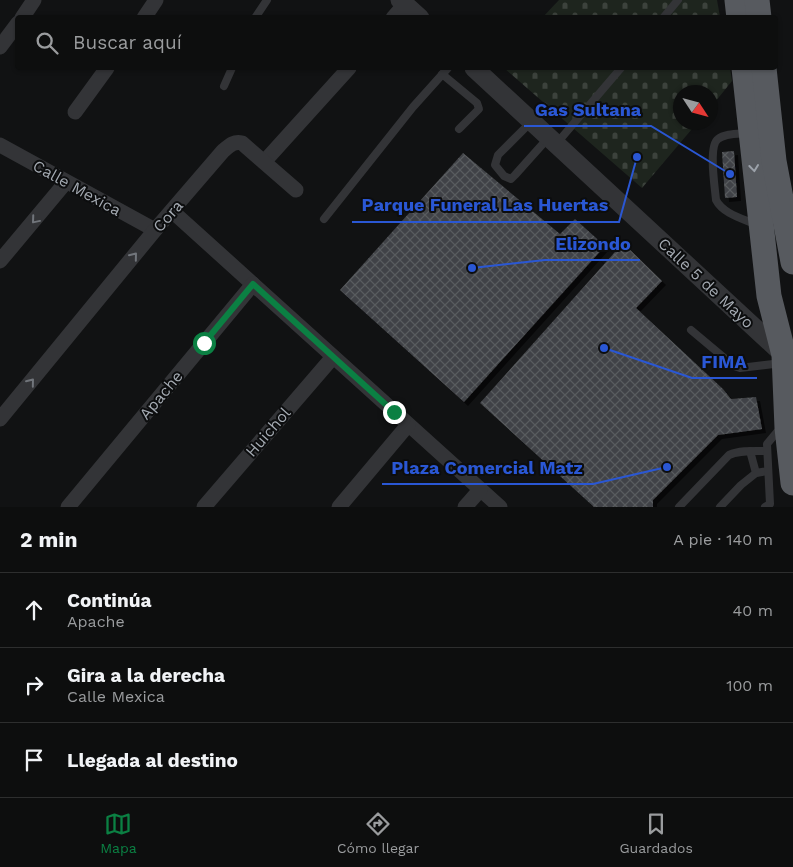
<!DOCTYPE html>
<html lang="es">
<head>
<meta charset="utf-8">
<style>
	:root { --surface:#0d0e0e; --page:#161717; --text:#f1f3f6; --muted:#9a9c9e; --line:#2d2e2e; --accent:#0b8043 }
	body { margin:0; font-family:"Work Sans",sans-serif; background:var(--page); color:var(--text) }
	.compass { position:absolute; left:673px; top:85px; width:45px; height:45px; border-radius:50%; background:var(--surface); box-shadow:0 1px 4px #0004; rotate:126deg }
	.stop { position:absolute; width:15px; height:15px; margin:-11px; border:4px solid #0b8043; border-radius:50%; background:#fff }
	.stop.end { background:#0b8043; border-color:#fff; box-shadow:0 1px 5px #0008 }
	.list { margin:0; padding:0; list-style:none }
	h2 { display:flex; justify-content:space-between; align-items:center; height:65px; margin:0; padding:0 20px; font-size:21px }
	h2 small { font-size:16px; font-weight:400; color:var(--muted) }
	.list li { display:grid; grid-template-columns:32px 1fr auto; gap:15px; align-items:center; box-sizing:border-box; height:75px; padding:0 20px; border-top:1px solid var(--line) }
	.list b { display:block; font-size:19px; white-space:nowrap }
	.list p { margin:0; font-size:16px; white-space:nowrap; color:var(--muted) }
	.list em { font-size:16px; font-style:normal; color:var(--muted) }
	.icon { flex:none; width:28px; height:28px; fill:none; stroke:currentColor; stroke-width:2; stroke-linecap:round; stroke-linejoin:round }
	.map { position:relative; flex:none; width:793px; height:507px; overflow:hidden }
	.search { position:absolute; background:var(--surface); box-shadow:0 1px 4px #0004; left:15px; right:15px; top:15px; height:55px; display:flex; align-items:center; gap:12px; box-sizing:border-box; padding:0 18px; border-radius:5px; color:var(--muted); font-size:19px }
	.sheet { height:290px; background:var(--surface) }
	nav { display:flex; justify-content:space-around; align-items:center; box-sizing:border-box; height:70px; border-top:1px solid var(--line); background:var(--surface); font-size:14px; color:var(--muted) }
	nav a { display:grid; justify-items:center; gap:2px }
	nav .on { color:var(--accent) }
	.map>svg:first-child { display:block }
	.cemetery { fill:url(#cemetery-stones) }
	.building { fill:url(#building-cross-hatch); filter:url(#shadow) }
	.lines { fill:none; stroke-linecap:round; stroke-linejoin:round }
	.service { stroke:#333437; stroke-width:8 }
	.minor { stroke:#333437; stroke-width:15 }
	.tertiary { stroke:#333437; stroke-width:19 }
	.trunk { stroke:#575a5f; stroke-width:25 }
	.oneway { stroke:#9ca2aa }
	.oneway2 { stroke:#71757b }
	.route { stroke:#0b8043; stroke-width:6 }
	.labels { text-anchor:middle; dominant-baseline:central; stroke-width:4; stroke-linejoin:round; paint-order:stroke }
	.street-label { font-size:16px; fill:#a4aab2; stroke:#0c0d0e }
	.leader { fill:none; stroke:#2a57d4; stroke-width:2 }
	.callout-dot { fill:#2a57d4; stroke:#0c0d0e; stroke-width:2 }
	.callout-label { font-size:18px; text-anchor:middle; font-weight:bold; fill:#2a57d4; stroke:#0c0d0e; stroke-width:4; stroke-linejoin:round; paint-order:stroke }
</style>
</head>
<body>
<div class="map">
<svg width="793" height="507" viewBox="0 0 793 507">
	<defs>
		<pattern id="cemetery-stones" width="16" height="16" patternUnits="userSpaceOnUse" patternTransform="scale(1.25)"><rect width="16" height="16" fill="#1e251e"/><path d="M2 7V4a2 2 0 0 1 4 0v3zM10 15v-3a2 2 0 0 1 4 0v3z" fill="#3c423c"/></pattern>
		<pattern id="building-cross-hatch" width="8" height="8" patternUnits="userSpaceOnUse" patternTransform="scale(1.25)"><rect width="8" height="8" fill="#404246"/><path d="M0 0l8 8M0 8l8-8" fill="none" stroke="#595b5e"/></pattern>
		<filter id="shadow"><feDropShadow dx="4" dy="4" stdDeviation="0" flood-color="#0009"/></filter>
	</defs>
	<rect width="100%" height="100%" fill="#111213"/>
	<!-- cemetery -->
	<g class="cemetery">
		<polygon points="559,0 717,0 720,17 542,18"/>
		<polygon points="504,68 730,68 732,81 711,107 710,92 680,92 680,122 697,123 642,188"/>
	</g>
	<!-- building -->
	<g class="building">
		<polygon points="734,151 737,197 725,198 722,152"/>
		<polygon points="463,153 560,234 575,219 605,246 464,402 340,290"/>
		<polygon points="623,243 662,281 636,308 723,389 731,399 756,397 762,429 718,435 653,500 653,507 594,507 480,403"/>
	</g>
	<g class="lines">
		<!-- service -->
		<g class="service">
			<polyline points="255,18 267,0"/>
			<polyline points="663,18 678,0"/>
			<polyline points="442,74 477,103 479,109 459,129"/>
			<polyline points="224,86 232,68"/>
			<polyline points="531,122 498,155 495,165 504,176 511,179 515,175 549,137"/>
			<path d="M748 133C740 134 725 133 718 139 708 146 715 188 716 200 723 214 744 219 757 225"/>
			<polyline points="557,143 621,68"/>
			<polyline points="324,219 413,107 448,68"/>
			<polyline points="691,330 734,366 740,368 782,363"/>
			<polyline points="750,451 756,473"/>
			<path d="M679 507 729 455C740 450 754 451 766 451"/>
			<polyline points="720,507 741,485 756,473 768,471"/>
			<polyline points="765,507 770,504 767,444 777,432 784,430"/>
		</g>
		<!-- minor -->
		<g class="minor">
			<polyline points="22,18 34,0"/>
			<polyline points="144,18 156,0"/>
			<polyline points="393,18 405,4"/>
			<polyline points="0,47 18,23"/>
			<polyline points="75,112 107,68"/>
			<polyline points="0,145 155,230"/>
			<polyline points="264,162 349,68"/>
			<polyline points="172,211 500,507"/>
			<polyline points="0,261 66,182"/>
			<path d="M0 419 155 230 223 151C230 145 234 141 242 143L296 190"/>
			<polyline points="68,507 253,284"/>
			<polyline points="204,507 333,357"/>
			<polyline points="339,507 408,425"/>
			<polyline points="465,507 480,490"/>
		</g>
		<!-- tertiary -->
		<g class="tertiary">
			<polyline points="400,0 420,18"/>
			<polyline points="474,68 784,355"/>
		</g>
		<!-- trunk -->
		<g class="trunk">
			<polyline points="737,0 739,18"/>
			<polyline points="757,0 759,18"/>
			<polyline points="744,68 769,296 784,355 787,428 793,483"/>
			<polyline points="764,68 774,161 793,262"/>
		</g>
	</g>
	<!-- one-way arrows -->
	<defs><path id="oneway-chevron" d="M-2-3.5L2.5 0L-2 3.5" fill="none" stroke-width="1.6" stroke-linecap="round" stroke-linejoin="round" transform="scale(1.25)"/></defs>
	<use class="oneway" href="#oneway-chevron" transform="translate(754 168) rotate(83)"/>
	<g class="oneway2">
		<use href="#oneway-chevron" transform="translate(35 220) rotate(130)"/>
		<use href="#oneway-chevron" transform="translate(134 256) rotate(-51)"/>
		<use href="#oneway-chevron" transform="translate(31 382) rotate(-51)"/>
	</g>
	<g class="lines">
		<!-- route -->
		<polyline class="route" points="204,343 253,284 394,412"/>
	</g>
	<g class="labels">
		<!-- street labels -->
		<g class="street-label">
			<text transform="translate(77 188) rotate(29)">Calle Mexica</text>
			<text transform="translate(168 216) rotate(-49)">Cora</text>
			<text transform="translate(706 283) rotate(43)">Calle 5 de Mayo</text>
			<text transform="translate(161 395) rotate(-50)">Apache</text>
			<text transform="translate(268 432) rotate(-49)">Huichol</text>
		</g>
	</g>
	<!-- callouts -->
	<path class="leader" d="M730 174L651 126H524M637 157L619 222H352M472 268L545 260H640M604 348L692 378H757M667 467L593 484H382"/>
	<g class="callout-dot">
		<circle cx="730" cy="174" r="5"/>
		<circle cx="637" cy="157" r="5"/>
		<circle cx="472" cy="268" r="5"/>
		<circle cx="604" cy="348" r="5"/>
		<circle cx="667" cy="467" r="5"/>
	</g>
	<g class="callout-label">
		<text x="588" y="116">Gas Sultana</text>
		<text x="485" y="211">Parque Funeral Las Huertas</text>
		<text x="593" y="250">Elizondo</text>
		<text x="724" y="368">FIMA</text>
		<text x="487" y="474">Plaza Comercial Matz</text>
	</g>
</svg>
<svg class="compass" viewBox="-18 -18 36 36"><path d="M0-13l5 13h-10z" fill="#e53935"/><path d="M0 13l5-13h-10z" fill="#9a9c9e"/></svg>
<div class="stop" style="left:204px;top:343px"></div>
<div class="stop end" style="left:394px;top:412px"></div>
<div class="search"><svg class="icon" aria-label="search" viewBox="0 0 24 24"><circle cx="10" cy="10" r="6"/><path d="M15 15l6 6"/></svg>Buscar aquí</div>
</div>
<section class="sheet">
<h2>2 min<small>A pie · 140 m</small></h2>
<ul class="list">
<li><svg class="icon" aria-label="ahead" viewBox="0 0 24 24"><path d="M12 20V5M6 11l6-6 6 6"/></svg><div><b>Continúa</b><p>Apache</p></div><em>40 m</em></li>
<li><svg class="icon" aria-label="right" viewBox="0 0 24 24"><path d="M7 20v-9h11M14 6l5 5-5 5"/></svg><div><b>Gira a la derecha</b><p>Calle Mexica</p></div><em>100 m</em></li>
<li><svg class="icon" aria-label="arrive" viewBox="0 0 24 24"><path d="M6 21V4h12l-3 4 3 4H6"/></svg><div><b>Llegada al destino</b></div></li>
</ul>
</section>
<nav>
<a class="on"><svg class="icon" aria-label="map" viewBox="0 0 24 24"><path d="M3 6l6-2 6 2 6-2v14l-6 2-6-2-6 2zM9 4v14M15 6v14"/></svg>Mapa</a>
<a><svg class="icon" aria-label="directions" viewBox="0 0 24 24"><path d="M12 3l9 9-9 9-9-9zM9 14v-3h6M13 9l2 2-2 2"/></svg>Cómo llegar</a>
<a><svg class="icon" aria-label="saved" viewBox="0 0 24 24"><path d="M7 4h10v16l-5-4-5 4z"/></svg>Guardados</a>
</nav>
</body>
</html>
